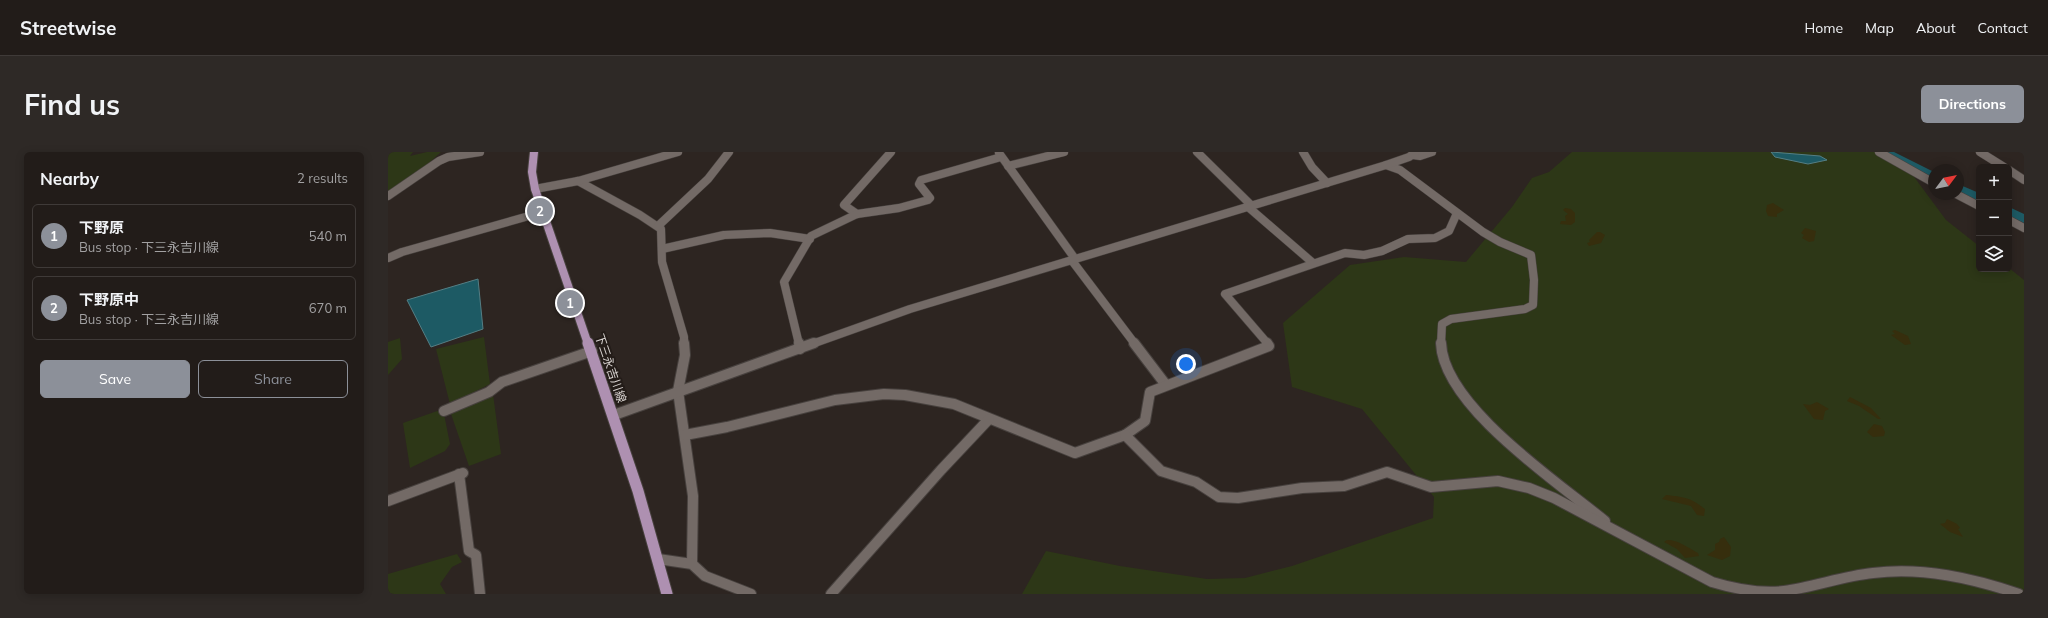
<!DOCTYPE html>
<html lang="en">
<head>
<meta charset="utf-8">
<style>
	:root { --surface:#221c19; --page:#2e2926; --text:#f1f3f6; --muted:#a2a1a2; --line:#3f3a38; --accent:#8c9099 }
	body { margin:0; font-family:Mulish,"Noto Sans JP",sans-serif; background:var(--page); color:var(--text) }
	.controls { position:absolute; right:12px; top:12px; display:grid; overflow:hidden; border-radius:6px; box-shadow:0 2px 10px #0003 }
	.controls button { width:36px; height:36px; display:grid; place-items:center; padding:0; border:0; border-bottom:1px solid var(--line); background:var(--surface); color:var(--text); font:20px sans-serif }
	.compass { position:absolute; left:1540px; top:12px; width:36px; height:36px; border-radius:50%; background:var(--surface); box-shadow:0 2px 10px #0003; rotate:58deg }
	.you { position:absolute; left:798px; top:212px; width:14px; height:14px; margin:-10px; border:3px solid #fff; border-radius:50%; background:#1a73e8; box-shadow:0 0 0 6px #1a73e833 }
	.badge { display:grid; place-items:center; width:26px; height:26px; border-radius:50%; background:var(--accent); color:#fff; font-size:13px; font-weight:700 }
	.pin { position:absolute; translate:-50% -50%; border:2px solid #fff; box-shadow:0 1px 4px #0006 }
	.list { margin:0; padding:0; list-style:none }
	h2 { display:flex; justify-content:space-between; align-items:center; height:52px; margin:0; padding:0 16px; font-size:17px }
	h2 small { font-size:13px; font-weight:400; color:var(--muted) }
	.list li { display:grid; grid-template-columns:26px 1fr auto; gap:12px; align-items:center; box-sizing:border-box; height:64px; margin:0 8px 8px; padding:0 8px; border:1px solid var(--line); border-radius:6px }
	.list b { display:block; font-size:15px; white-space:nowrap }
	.list p { margin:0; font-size:13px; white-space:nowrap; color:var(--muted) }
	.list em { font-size:13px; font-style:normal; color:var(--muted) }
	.actions { display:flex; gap:8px; padding:12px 16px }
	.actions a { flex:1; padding:9px 0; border:1px solid var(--accent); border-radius:6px; text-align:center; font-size:14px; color:var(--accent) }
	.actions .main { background:var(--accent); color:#fff }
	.icon { flex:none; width:22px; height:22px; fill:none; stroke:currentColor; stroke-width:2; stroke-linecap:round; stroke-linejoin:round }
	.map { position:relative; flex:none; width:1636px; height:442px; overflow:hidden; border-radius:6px }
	header { display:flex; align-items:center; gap:24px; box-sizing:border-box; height:56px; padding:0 20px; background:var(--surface); border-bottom:1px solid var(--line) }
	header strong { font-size:19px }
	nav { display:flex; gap:22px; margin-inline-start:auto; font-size:14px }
	.intro { display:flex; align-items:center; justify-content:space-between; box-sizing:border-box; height:96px; padding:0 24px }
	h1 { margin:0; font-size:28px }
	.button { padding:10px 18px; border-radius:6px; background:var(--accent); color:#fff; font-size:14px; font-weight:700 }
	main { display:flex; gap:24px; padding:0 24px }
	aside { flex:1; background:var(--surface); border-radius:6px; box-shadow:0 2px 10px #0003 }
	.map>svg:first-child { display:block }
	.green { fill:#2d3717 }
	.sand { fill:#362e0d }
	.water { fill:#1d5a64; stroke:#557e84 }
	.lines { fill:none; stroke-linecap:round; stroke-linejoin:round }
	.river { fill:#1d5a64; fill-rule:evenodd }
	.minor-far1-casing { stroke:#47413e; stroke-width:9 }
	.minor-casing { stroke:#47413e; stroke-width:12 }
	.major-far1-casing { stroke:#47413e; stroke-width:10 }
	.major-casing { stroke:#47413e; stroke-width:13 }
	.minor-far1 { stroke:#736a66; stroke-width:8 }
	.minor { stroke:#736a66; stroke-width:10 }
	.major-far1 { stroke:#ae90b1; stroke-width:8 }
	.major { stroke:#ae90b1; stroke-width:11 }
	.labels { text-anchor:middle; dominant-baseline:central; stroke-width:4; stroke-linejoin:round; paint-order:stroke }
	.street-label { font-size:12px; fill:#d7d2cf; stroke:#231c18 }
</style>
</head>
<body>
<header>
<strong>Streetwise</strong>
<nav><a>Home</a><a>Map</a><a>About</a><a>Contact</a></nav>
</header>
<div class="intro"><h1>Find us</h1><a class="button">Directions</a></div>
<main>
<aside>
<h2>Nearby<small>2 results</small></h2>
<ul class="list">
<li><span class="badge">1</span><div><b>下野原</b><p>Bus stop · 下三永吉川線</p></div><em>540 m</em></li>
<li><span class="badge">2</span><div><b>下野原中</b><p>Bus stop · 下三永吉川線</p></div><em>670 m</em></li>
</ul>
<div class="actions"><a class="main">Save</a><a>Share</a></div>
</aside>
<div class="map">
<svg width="1636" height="442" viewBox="0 0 1636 442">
	<rect width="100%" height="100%" fill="#2d2521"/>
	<!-- green -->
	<g class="green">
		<polygon points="0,0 25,0 22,4 39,0 53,0 32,19 0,40"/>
		<polygon points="1184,0 1490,0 1521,18 1558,68 1591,94 1591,117 1621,116 1636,128 1636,442 634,442 658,399 732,414 819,427 857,426 904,414 1045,366 1046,345 974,257 904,235 895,171 962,113 1016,105 1078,110 1124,55 1144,26 1161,20"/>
		<polygon points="96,185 102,232 62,252 48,197"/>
		<polygon points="12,186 14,207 0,223 0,190"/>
		<polygon points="105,242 113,302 81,314 62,259"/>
		<polygon points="55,257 62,292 57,299 22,316 15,271"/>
		<polygon points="69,402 74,410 64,415 52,432 58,442 0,442 0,422"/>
	</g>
	<!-- sand -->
	<g class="sand">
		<polygon points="1385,51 1396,58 1389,62 1389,65 1380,64 1378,59 1379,53"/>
		<polygon points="1177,56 1183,57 1187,61 1187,70 1183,73 1172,72 1173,69 1178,69 1177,64 1180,62 1175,58"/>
		<polygon points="1417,76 1428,79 1426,89 1421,90 1414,86 1416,83 1413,81"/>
		<polygon points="1209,80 1212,80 1217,83 1213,91 1201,94 1199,91 1202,90 1201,88"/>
		<polygon points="1507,178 1520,184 1523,192 1517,193 1503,183 1507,182 1504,179"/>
		<polygon points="1462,245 1483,256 1493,267 1490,267 1471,254 1459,249"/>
		<polygon points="1429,250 1441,257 1437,259 1435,268 1426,267 1415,252 1422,253"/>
		<polygon points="1486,272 1494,274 1497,280 1496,284 1485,285 1479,280"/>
		<path d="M1278 343C1295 345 1302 345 1317 357L1316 364 1309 363 1303 354 1274 347Z"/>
		<polygon points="1559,367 1569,372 1572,376 1570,377 1575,385 1562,380 1552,372 1557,371"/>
		<polygon points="1336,385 1343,395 1342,404 1334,408 1319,403 1327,398 1327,392 1331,390 1332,387"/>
		<path d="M1279 388C1291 388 1300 396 1310 401L1311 404 1297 406 1289 397 1276 390Z"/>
	</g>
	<!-- water -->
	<g class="water">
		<polygon points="1383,0 1432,4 1439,8 1420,12 1387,5"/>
		<polygon points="90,127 95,177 43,195 19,148"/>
	</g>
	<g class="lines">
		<!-- river -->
		<g class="river">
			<polygon points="1492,0 1506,0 1546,20 1546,28"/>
			<polygon points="1570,32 1591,41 1591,49 1570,40"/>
			<polygon points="1621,55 1636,62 1636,71 1621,64"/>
		</g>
		<!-- minor-far1 casing -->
		<g class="minor-far1-casing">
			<g id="minor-far1">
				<polyline points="809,0 863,53"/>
				<polyline points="915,0 924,15 939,31"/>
				<polyline points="1491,0 1546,31"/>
				<polyline points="1592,0 1616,15"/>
				<polyline points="611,1 685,104 685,110 747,192"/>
				<polyline points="1025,3 1032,4 1044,0"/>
				<polyline points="998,13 1012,18 1095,80 1112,90 1143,103 1146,128 1145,153 1137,157 1063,167 1054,172 1053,192"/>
				<polyline points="620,14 676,0"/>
				<polyline points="1621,18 1636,28"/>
				<polyline points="190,29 252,63 273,77 274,110 296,185 296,192"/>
				<polyline points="147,37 190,29 290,0"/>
				<polyline points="1568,42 1591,54"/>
				<polyline points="0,44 51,9 60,5 92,0"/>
				<polyline points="859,54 925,111"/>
				<polyline points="469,62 456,53 503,0"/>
				<polyline points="1621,68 1636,76"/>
				<polyline points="270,74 320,27 341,0"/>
				<polyline points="274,97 336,83 382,81 422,87"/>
				<polyline points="0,106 14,100 155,60"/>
				<polyline points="411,192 396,130 423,84 469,62 511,56 540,48 542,46 531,32 533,28 613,5"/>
				<polyline points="424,192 522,157 998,13 1021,5 1028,0"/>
				<polyline points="880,192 837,142 957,101 976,103 994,99 1020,87 1047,86 1061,79 1069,61"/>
			</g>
		</g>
		<!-- minor casing -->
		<g class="minor-casing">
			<g id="minor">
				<polyline points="296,191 297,203 290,239 305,344 304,412"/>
				<polyline points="411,191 412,197"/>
				<polyline points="746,191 778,233"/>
				<path d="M1053 191C1055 254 1171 331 1217 369"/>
				<polyline points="56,259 101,240 114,230 204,199"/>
				<polyline points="226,263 426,191"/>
				<polyline points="297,283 339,275 447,248 496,242 517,243 566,252 687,301 737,283 757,269 762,240 881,194 879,191"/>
				<path d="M737 283 773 319 808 330 831 345 850 346 914 336 956 334 999 320 1043 335 1110 329 1141 336 1166 346 1324 430C1347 437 1371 442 1396 439 1426 435 1455 424 1485 421 1535 415 1584 426 1631 442"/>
				<polyline points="71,322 81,399 88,403 92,442"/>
				<polyline points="0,349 75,321"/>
				<polyline points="270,407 304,412 317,424 363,442"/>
				<polyline points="443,442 553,318 601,267"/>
			</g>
		</g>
		<!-- major-far1 casing -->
		<g class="major-far1-casing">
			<polyline id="major-far1" points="146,0 144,20 147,37 200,192"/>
		</g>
		<!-- major casing -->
		<g class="major-casing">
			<polyline id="major" points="200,191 250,339 279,442"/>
		</g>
		<!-- minor-far1 -->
		<use href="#minor-far1" class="minor-far1"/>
		<!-- minor -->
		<use href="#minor" class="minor"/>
		<!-- major-far1 -->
		<use href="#major-far1" class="major-far1"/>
		<!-- major -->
		<use href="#major" class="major"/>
	</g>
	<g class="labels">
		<!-- street labels -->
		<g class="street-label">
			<text transform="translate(223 216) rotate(71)">下三永吉川線</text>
		</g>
	</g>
</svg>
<div class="controls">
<button>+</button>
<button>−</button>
<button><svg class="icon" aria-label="layers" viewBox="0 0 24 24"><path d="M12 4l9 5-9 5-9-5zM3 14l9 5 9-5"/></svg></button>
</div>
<svg class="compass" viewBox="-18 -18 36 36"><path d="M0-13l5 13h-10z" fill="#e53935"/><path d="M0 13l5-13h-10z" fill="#a2a1a2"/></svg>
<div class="you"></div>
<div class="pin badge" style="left:182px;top:151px">1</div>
<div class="pin badge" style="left:152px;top:59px">2</div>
</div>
</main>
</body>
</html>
